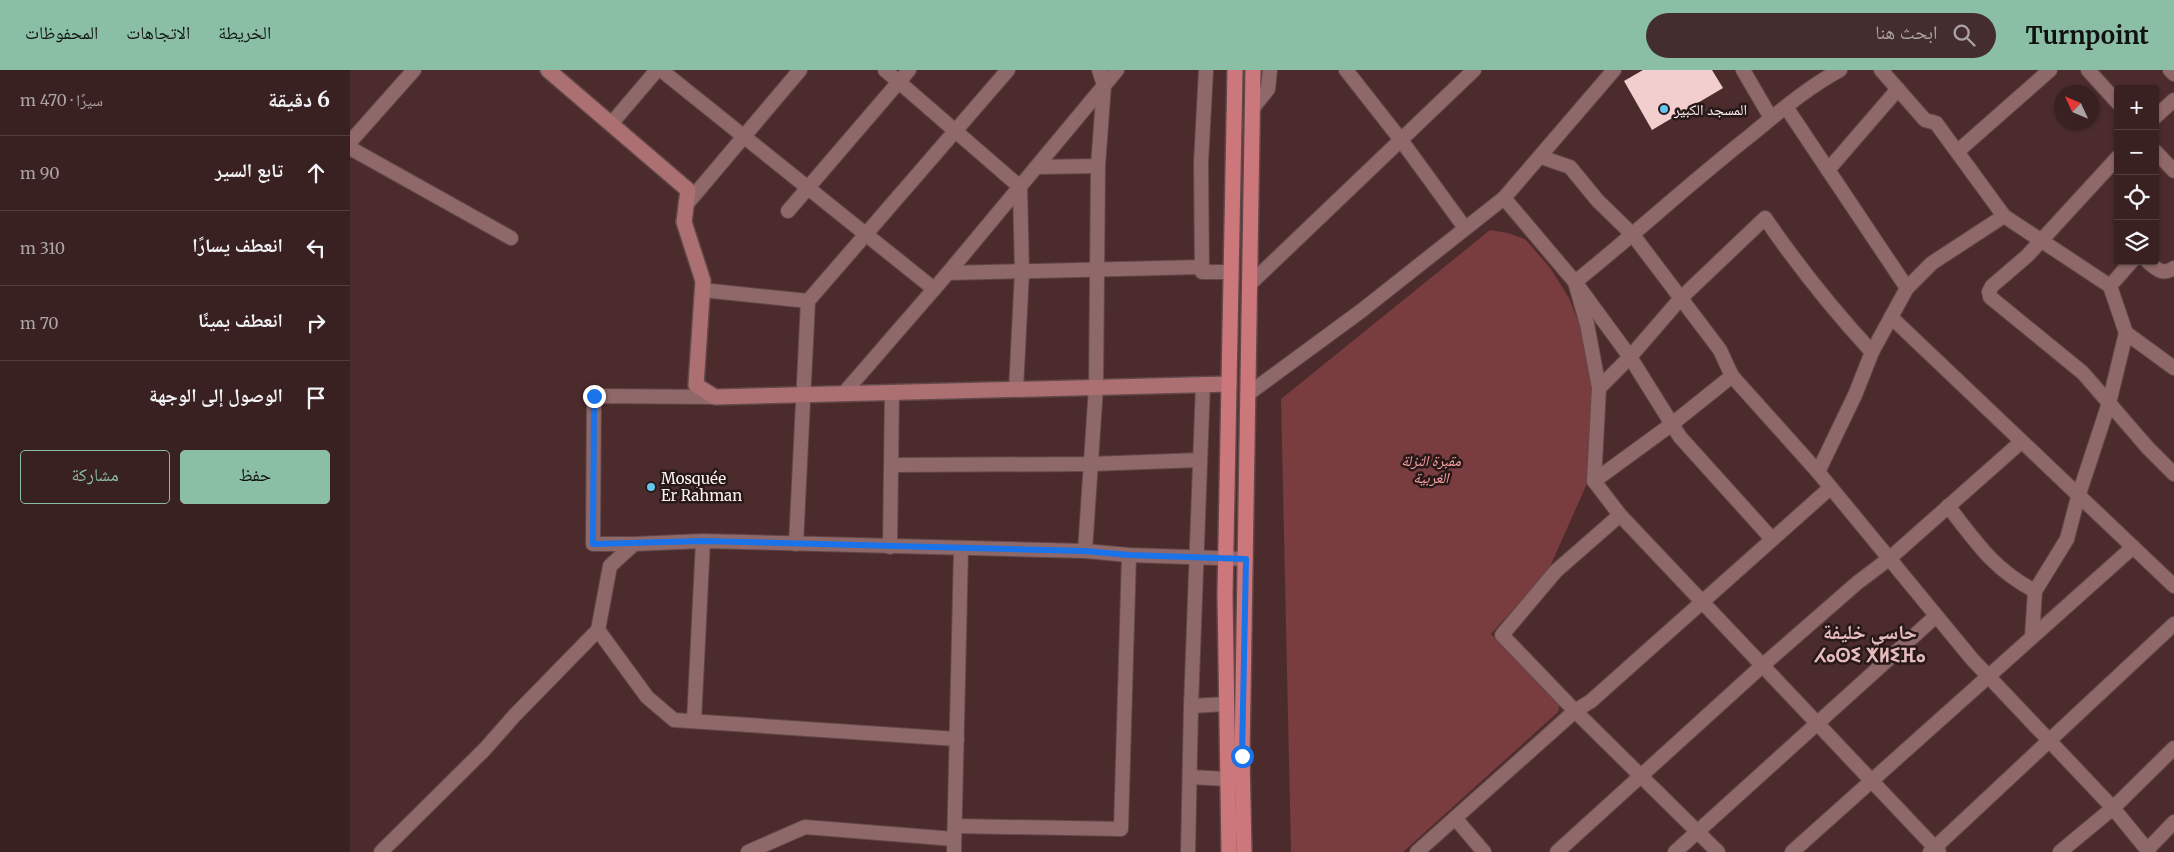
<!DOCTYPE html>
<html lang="ar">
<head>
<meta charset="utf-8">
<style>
	:root { --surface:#392021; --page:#442d2e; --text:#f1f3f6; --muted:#aba3a5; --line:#533e3f; --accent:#8abfa5 }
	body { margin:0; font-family:Merriweather,"Noto Naskh Arabic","Noto Sans Tifinagh",serif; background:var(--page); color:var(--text); direction:rtl }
	.controls { position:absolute; right:15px; top:15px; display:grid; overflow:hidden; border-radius:5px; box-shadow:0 1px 4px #0004 }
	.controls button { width:45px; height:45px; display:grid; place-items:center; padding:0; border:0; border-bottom:1px solid var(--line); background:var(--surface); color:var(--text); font:25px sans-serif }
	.compass { position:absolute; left:1704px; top:15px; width:45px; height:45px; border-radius:50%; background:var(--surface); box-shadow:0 1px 4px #0004; rotate:314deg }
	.stop { position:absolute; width:15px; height:15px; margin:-11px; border:4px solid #1a73e8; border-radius:50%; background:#fff }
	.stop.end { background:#1a73e8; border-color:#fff; box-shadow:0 1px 5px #0008 }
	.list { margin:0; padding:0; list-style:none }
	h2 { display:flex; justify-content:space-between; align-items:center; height:65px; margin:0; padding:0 20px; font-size:21px }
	h2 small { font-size:16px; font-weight:400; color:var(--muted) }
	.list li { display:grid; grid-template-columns:32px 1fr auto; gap:15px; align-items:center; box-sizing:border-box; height:75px; padding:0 20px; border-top:1px solid var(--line) }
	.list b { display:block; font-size:19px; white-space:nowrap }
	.list em { font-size:16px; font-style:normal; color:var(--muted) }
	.actions { display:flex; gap:10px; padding:15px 20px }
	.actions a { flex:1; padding:11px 0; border:1px solid var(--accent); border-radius:5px; text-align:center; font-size:18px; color:var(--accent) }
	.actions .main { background:var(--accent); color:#111 }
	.icon { flex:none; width:28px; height:28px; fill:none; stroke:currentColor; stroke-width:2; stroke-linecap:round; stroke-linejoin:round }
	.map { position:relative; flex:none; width:1824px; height:782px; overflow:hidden; direction:ltr }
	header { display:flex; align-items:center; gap:30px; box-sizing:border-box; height:70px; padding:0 25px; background:var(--accent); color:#111 }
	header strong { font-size:24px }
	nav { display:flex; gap:28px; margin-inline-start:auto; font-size:18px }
	.search { width:350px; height:45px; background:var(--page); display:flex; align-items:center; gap:12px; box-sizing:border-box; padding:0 18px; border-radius:28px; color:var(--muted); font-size:19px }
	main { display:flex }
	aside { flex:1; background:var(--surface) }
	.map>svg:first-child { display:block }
	.green { fill:#793c3f }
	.building { fill:#f3cece }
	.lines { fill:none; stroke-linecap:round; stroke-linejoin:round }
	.street-casing { stroke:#624849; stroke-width:16 }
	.secondary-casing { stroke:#624849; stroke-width:18 }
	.primary-casing { stroke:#624849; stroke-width:18 }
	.street { stroke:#8f6869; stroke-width:14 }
	.secondary { stroke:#ad7072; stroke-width:15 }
	.primary { stroke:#cc777b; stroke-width:15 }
	.route { stroke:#1a73e8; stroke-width:6 }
	.poi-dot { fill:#64c5ee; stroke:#281919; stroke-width:2 }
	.labels { text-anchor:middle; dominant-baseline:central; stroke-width:5; stroke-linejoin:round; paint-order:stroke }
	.poi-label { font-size:15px; fill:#fff1f1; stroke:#281919; text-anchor:start }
	.park-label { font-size:15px; font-style:italic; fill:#fea3a5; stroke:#281919 }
	.district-label { font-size:20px; font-weight:bold; fill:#e7bcbd; stroke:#281919 }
</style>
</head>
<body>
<header>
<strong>Turnpoint</strong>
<div class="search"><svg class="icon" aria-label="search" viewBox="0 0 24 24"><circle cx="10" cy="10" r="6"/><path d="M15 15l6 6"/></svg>ابحث هنا</div>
<nav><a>الخريطة</a><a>الاتجاهات</a><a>المحفوظات</a></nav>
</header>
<main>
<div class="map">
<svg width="1824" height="782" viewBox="0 0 1824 782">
	<rect width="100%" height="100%" fill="#4c2b2c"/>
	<!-- green -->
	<polygon class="green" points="1140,160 1158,163 1175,169 1201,199 1219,228 1233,263 1242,313 1244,398 1198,501 1141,564 1210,634 1208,642 1053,782 941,782 931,329"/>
	<!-- building -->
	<polygon class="building" points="1293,0 1362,0 1373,18 1302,60 1274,11"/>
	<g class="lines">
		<!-- street casing -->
		<g class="street-casing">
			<g id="street">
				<polyline points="311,0 584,219"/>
				<polyline points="535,0 670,117 672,202 666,319"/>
				<polyline points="856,0 851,93 852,202 881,202"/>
				<polyline points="996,0 1051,70 1115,158"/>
				<polyline points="1393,0 1421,48"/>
				<path d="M1490 0C1458 17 1429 42 1401 65 1341 112 1285 164 1225 212L1237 254 1249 318 1244 411 1270 445 1589 782"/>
				<polyline points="1531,0 1575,50 1586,53 1654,146 1760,216 1776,263 1759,333 1728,427 1717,469 1685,521 1682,567"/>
				<polyline points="1738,0 1768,33"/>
				<polyline points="1820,0 1824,4"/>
				<polyline points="1436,37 1557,218"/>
				<polyline points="903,38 918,19 920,0"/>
				<polyline points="1805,47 1824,30"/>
				<polyline points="261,54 307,0"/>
				<polyline points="0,72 64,0"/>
				<polyline points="0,78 161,168"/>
				<polyline points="1608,81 1700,0"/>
				<polyline points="1805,81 1824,101"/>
				<polyline points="1191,87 1220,97 1248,131 1283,165 1370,280 1382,306 1468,402 1622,589 1763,738 1799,782"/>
				<polyline points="1768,87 1677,186 1642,216 1639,222 1640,227 1733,303 1798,378 1824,404"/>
				<polyline points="687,97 748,96"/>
				<polyline points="1478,100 1548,19"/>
				<polyline points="1154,128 1225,212 1280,287 1330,367 1422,469"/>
				<polyline points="336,135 450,0"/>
				<polyline points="438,141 559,0"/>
				<path d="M1797 191C1807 199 1812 206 1824 198"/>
				<polyline points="598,203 852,197"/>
				<polyline points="900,214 1124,0"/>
				<polyline points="1760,216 1782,191"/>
				<polyline points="352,220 458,231"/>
				<polyline points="1541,247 1824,516"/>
				<polyline points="1776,263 1824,298"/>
				<path d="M1249 318 1280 287 1331 228 1415 148C1448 196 1483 240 1522 282"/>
				<polyline points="494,323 598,203 767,0"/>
				<polyline points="898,324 1011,241 1154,128 1264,0"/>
				<polyline points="542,395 741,394 850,390"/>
				<polyline points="1468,402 1505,325 1522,282 1557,218 1582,193 1654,146"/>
				<polyline points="1244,411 1322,354 1382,306"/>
				<path d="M1598 436C1626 472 1644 500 1685 521"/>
				<polyline points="1270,445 1206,501 1152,565 1225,641 1368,782"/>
				<polyline points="284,474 243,474 244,326 365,327"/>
				<polyline points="446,474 458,231 658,0"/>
				<polyline points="540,477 542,322"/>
				<polyline points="735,481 746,317 748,96 754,15 749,0"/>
				<polyline points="248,560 297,627 324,650 607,669"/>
				<polyline points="841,636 876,634"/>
				<polyline points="344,651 353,471"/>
				<polyline points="840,707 877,709"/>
				<polyline points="1105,748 1134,782"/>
				<polyline points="605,756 771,759 779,485"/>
				<polyline points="1797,780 1824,752"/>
				<polyline points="31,782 135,679 164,646 248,560 260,496 284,474 353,471 735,481 779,485 896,489"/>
				<polyline points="398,782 455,757 604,769"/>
				<polyline points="604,782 611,479"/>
				<polyline points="838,782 841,636 853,314"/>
				<polyline points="1067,782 1225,641 1241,631 1480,418"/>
				<polyline points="1207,782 1413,595 1507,513 1540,488 1671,372"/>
				<polyline points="1325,782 1586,546"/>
				<polyline points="1442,782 1783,477"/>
				<polyline points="1580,782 1824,554"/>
				<polyline points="1710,782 1763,738 1824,678"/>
			</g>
		</g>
		<!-- secondary casing -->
		<g class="secondary-casing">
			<polyline id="secondary" points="198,0 338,120 334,152 353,211 346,315 365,327 879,314"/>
		</g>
		<!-- primary casing -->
		<g class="primary-casing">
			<g id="primary">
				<polyline points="879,782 875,524 885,0"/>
				<polyline points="894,782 892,686 903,0"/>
			</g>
		</g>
		<!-- street -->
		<use href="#street" class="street"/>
		<!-- secondary -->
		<use href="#secondary" class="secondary"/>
		<!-- primary -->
		<use href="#primary" class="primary"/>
	</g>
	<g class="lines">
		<!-- route -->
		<polyline class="route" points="244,326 243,474 353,471 735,481 779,485 896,489 892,686"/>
	</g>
	<!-- markers -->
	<g class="poi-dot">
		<circle cx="1314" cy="39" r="5"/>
		<circle cx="301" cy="417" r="5"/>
	</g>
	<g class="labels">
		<!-- poi labels -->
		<g class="poi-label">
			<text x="1324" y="39">المسجد الكبير</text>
			<text x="311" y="408">Mosquée<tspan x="311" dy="17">Er Rahman</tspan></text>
		</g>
		<!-- park labels -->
		<g class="park-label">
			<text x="1081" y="390">مقبرة النزلة<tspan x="1081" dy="17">الغربية</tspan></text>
		</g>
		<!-- district labels -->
		<g class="district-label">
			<text x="1520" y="561">حاسي خليفة<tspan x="1520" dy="23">ⵃⴰⵙⵉ ⵅⵍⵉⴼⴰ</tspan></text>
		</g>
	</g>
</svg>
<div class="controls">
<button>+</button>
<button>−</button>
<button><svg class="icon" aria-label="locate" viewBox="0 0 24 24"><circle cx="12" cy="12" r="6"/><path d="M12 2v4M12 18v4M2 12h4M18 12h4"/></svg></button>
<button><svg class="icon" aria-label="layers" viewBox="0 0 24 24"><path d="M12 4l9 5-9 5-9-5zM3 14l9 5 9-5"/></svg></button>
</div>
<svg class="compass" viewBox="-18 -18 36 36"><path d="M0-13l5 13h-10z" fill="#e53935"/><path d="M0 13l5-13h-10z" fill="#aba3a5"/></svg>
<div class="stop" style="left:892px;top:686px"></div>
<div class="stop end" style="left:244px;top:326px"></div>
</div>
<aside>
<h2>6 دقيقة<small>سيرًا · 470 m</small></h2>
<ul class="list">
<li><svg class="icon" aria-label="ahead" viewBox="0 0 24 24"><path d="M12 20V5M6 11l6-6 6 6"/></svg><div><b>تابع السير</b></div><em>90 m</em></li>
<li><svg class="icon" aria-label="left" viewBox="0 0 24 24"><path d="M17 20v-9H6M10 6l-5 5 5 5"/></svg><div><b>انعطف يسارًا</b></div><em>310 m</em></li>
<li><svg class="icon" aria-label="right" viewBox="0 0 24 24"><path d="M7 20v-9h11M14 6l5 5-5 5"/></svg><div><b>انعطف يمينًا</b></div><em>70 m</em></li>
<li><svg class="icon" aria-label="arrive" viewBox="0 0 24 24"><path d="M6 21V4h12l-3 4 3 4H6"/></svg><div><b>الوصول إلى الوجهة</b></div></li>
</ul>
<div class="actions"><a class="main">حفظ</a><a>مشاركة</a></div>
</aside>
</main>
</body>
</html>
